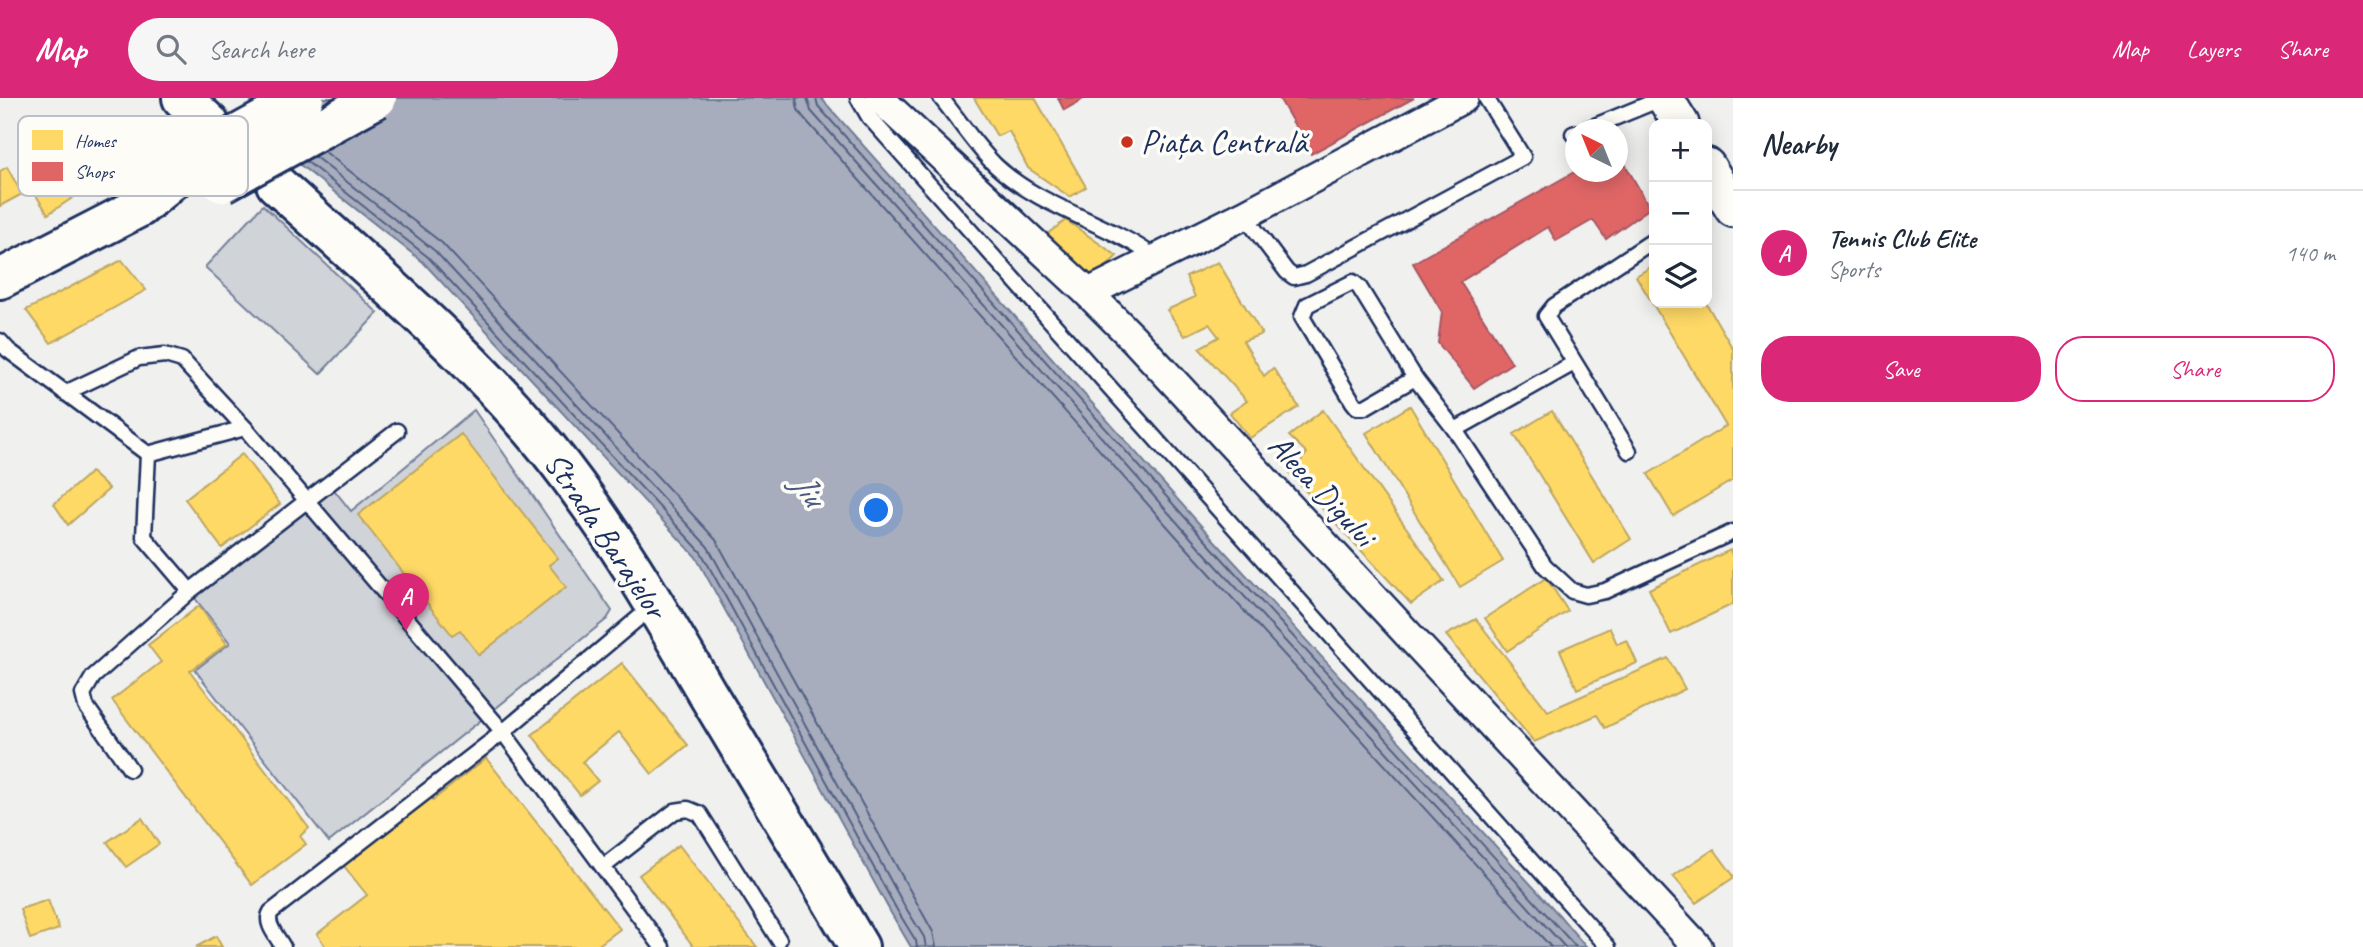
<!DOCTYPE html>
<html lang="en">
<head>
<meta charset="utf-8">
<style>
	:root { --surface:#fff; --page:#f6f6f7; --text:#1f2937; --muted:#747a83; --line:#e0e1e3; --accent:#db2777 }
	body { margin:0; font-family:Caveat,sans-serif; background:var(--page); color:var(--text) }
	.controls { position:absolute; right:21px; top:21px; display:grid; overflow:hidden; border-radius:14px; box-shadow:0 4px 18px #0003 }
	.controls button { width:63px; height:63px; display:grid; place-items:center; padding:0; border:0; border-bottom:2px solid var(--line); background:var(--surface); color:var(--text); font:35px sans-serif }
	.compass { position:absolute; left:1565px; top:21px; width:63px; height:63px; border-radius:50%; background:var(--surface); box-shadow:0 4px 18px #0003; rotate:317deg }
	.you { position:absolute; left:877px; top:413px; width:24px; height:24px; margin:-18px; border:5px solid #fff; border-radius:50%; background:#1a73e8; box-shadow:0 0 0 10px #1a73e833 }
	.badge { display:grid; place-items:center; width:46px; height:46px; border-radius:50%; background:var(--accent); color:#fff; font-size:23px; font-weight:700 }
	.pin { position:absolute; translate:-50% -58px; filter:drop-shadow(0 2px 4px #0008) }
	.pin::after { content:''; position:absolute; top:37px; width:24px; height:21px; background:inherit; clip-path:polygon(0 0,100% 0,50% 100%) }
	.list { margin:0; padding:0; list-style:none }
	h2 { display:flex; justify-content:space-between; align-items:center; height:91px; margin:0; padding:0 28px; font-size:30px }
	h2 small { font-size:23px; font-weight:400; color:var(--muted) }
	.list li { display:grid; grid-template-columns:46px 1fr auto; gap:21px; align-items:center; box-sizing:border-box; height:126px; padding:0 28px; border-top:2px solid var(--line) }
	.list b { display:block; font-size:26px; white-space:nowrap }
	.list p { margin:0; font-size:23px; white-space:nowrap; color:var(--muted) }
	.list em { font-size:23px; font-style:normal; color:var(--muted) }
	.actions { display:flex; gap:14px; padding:21px 28px }
	.actions a { flex:1; padding:16px 0; border:2px solid var(--accent); border-radius:28px; text-align:center; font-size:24px; color:var(--accent) }
	.actions .main { background:var(--accent); color:#fff }
	.icon { flex:none; width:38px; height:38px; fill:none; stroke:currentColor; stroke-width:2; stroke-linecap:round; stroke-linejoin:round }
	.map { position:relative; flex:none; width:1733px; height:849px; overflow:hidden }
	header { display:flex; align-items:center; gap:42px; box-sizing:border-box; height:98px; padding:0 35px; background:var(--accent); color:#fff }
	header strong { font-size:33px }
	nav { display:flex; gap:38px; margin-inline-start:auto; font-size:24px }
	.search { width:490px; height:63px; background:var(--page); display:flex; align-items:center; gap:18px; box-sizing:border-box; padding:0 24px; border-radius:38px; color:var(--muted); font-size:26px }
	main { display:flex }
	aside { flex:1; background:var(--surface) }
	.map>svg:first-child { display:block }
	.green { fill:#d0d3d8; stroke:#76819b; stroke-width:2 }
	.water { fill:#a7adbd; stroke:#6f7b97; stroke-width:2 }
	.homes { fill:#ffd966; stroke:#bba664; stroke-width:2 }
	.shops { fill:#e06666; stroke:#a55664; stroke-width:2 }
	.lines { fill:none; stroke-linecap:round; stroke-linejoin:round }
	.shore { stroke:#536184; stroke-width:2 }
	.service-casing { stroke:#1b2f5e; stroke-width:19 }
	.minor-casing { stroke:#1b2f5e; stroke-width:33 }
	.tertiary-casing { stroke:#1b2f5e; stroke-width:40 }
	.secondary-casing { stroke:#1b2f5e; stroke-width:44 }
	.primary-casing { stroke:#1b2f5e; stroke-width:44 }
	.service { stroke:#fdfcf7; stroke-width:14 }
	.minor { stroke:#fdfcf7; stroke-width:28 }
	.tertiary { stroke:#fdfcf7; stroke-width:35 }
	.secondary { stroke:#fdfcf7; stroke-width:38 }
	.primary { stroke:#fdfcf7; stroke-width:38 }
	.primary-bridge-casing { stroke:#1b2f5e; stroke-width:44; stroke-linecap:butt }
	.primary-bridge { stroke:#fdfcf7; stroke-width:38 }
	.poi-dot { fill:#c8321e; stroke:#fdfcf7; stroke-width:2.5 }
	.labels { text-anchor:middle; dominant-baseline:central; stroke-width:7; stroke-linejoin:round; paint-order:stroke }
	.poi-label { font-size:33px; fill:#1b2f5e; stroke:#fdfcf7; text-anchor:start }
	.street-label { font-size:33px; fill:#1b2f5e; stroke:#fdfcf7 }
	.water-label { font-size:35px; font-style:italic; fill:#4c5b7f; stroke:#fdfcf7 }
	.key { fill:#fdfcf7; stroke:#b9bec9; stroke-width:2 }
	.key-label { font-size:19px; fill:#1b2f5e }
</style>
</head>
<body>
<header>
<strong>Map</strong>
<div class="search"><svg class="icon" aria-label="search" viewBox="0 0 24 24"><circle cx="10" cy="10" r="6"/><path d="M15 15l6 6"/></svg>Search here</div>
<nav><a>Map</a><a>Layers</a><a>Share</a></nav>
</header>
<main>
<div class="map">
<svg width="1733" height="849" viewBox="0 0 1733 849">
	<rect width="100%" height="100%" fill="#f0f0ee"/>
	<filter id="ink" filterUnits="userSpaceOnUse"><feTurbulence type="fractalNoise" baseFrequency=".0143" numOctaves="2"/><feDisplacementMap in="SourceGraphic" scale="14" xChannelSelector="R" yChannelSelector="G"/><feConvolveMatrix kernelMatrix="1 2 1 2 8 2 1 2 1" color-interpolation-filters="sRGB"/></filter>
	<g filter="url(#ink)">
		<!-- green -->
		<g class="green">
			<polygon points="263,107 378,215 320,276 205,169"/>
			<polygon points="474,312 612,513 607,521 329,744 195,572 230,545 194,499 331,388 351,413"/>
		</g>
		<!-- water -->
		<polygon class="water" points="249,0 821,0 1203,430 1559,817 1586,849 911,849 891,815 696,459 423,164 299,66"/>
		<!-- homes -->
		<g class="homes">
			<polygon points="974,0 1035,0 1086,89 1070,99 1028,70 1009,33 997,38"/>
			<polygon points="58,54 83,93 48,116 23,77"/>
			<polygon points="7,69 22,96 0,108 0,73"/>
			<polygon points="1066,122 1117,158 1095,180 1043,139"/>
			<polygon points="122,162 146,192 51,245 26,212"/>
			<polygon points="1218,164 1262,236 1243,243 1264,278 1273,270 1299,309 1250,340 1230,315 1247,303 1199,250 1219,239 1209,226 1185,238 1167,212 1195,199 1186,179"/>
			<polygon points="1654,167 1654,205 1706,205 1733,251 1733,382 1673,418 1648,376 1726,328 1636,178"/>
			<polygon points="1410,308 1503,463 1460,489 1366,335"/>
			<polygon points="1323,312 1444,483 1411,506 1290,376 1307,355 1289,338"/>
			<polygon points="1552,313 1631,441 1594,465 1514,336"/>
			<polygon points="461,336 558,460 549,467 566,489 479,557 460,532 452,537 358,417"/>
			<polygon points="242,356 280,406 222,450 185,401"/>
			<polygon points="91,374 109,391 68,427 54,406"/>
			<polygon points="1730,452 1733,459 1733,506 1671,536 1649,491"/>
			<polygon points="1546,480 1568,513 1507,553 1485,520"/>
			<polygon points="199,508 227,546 190,573 309,730 300,738 306,746 252,787 112,602 161,564 148,547"/>
			<polygon points="1476,521 1548,613 1668,560 1685,591 1605,630 1597,617 1534,644 1446,537"/>
			<polygon points="1610,530 1617,546 1627,542 1637,565 1577,591 1560,552"/>
			<polygon points="622,565 688,647 652,676 619,634 582,664 598,683 580,697 532,637"/>
			<polygon points="486,660 620,831 596,849 326,849 317,836 367,797 340,763 427,694 433,702"/>
			<polygon points="142,720 159,746 126,769 107,744"/>
			<polygon points="679,747 757,849 694,849 639,777"/>
			<polygon points="1714,751 1733,777 1733,780 1696,805 1673,778"/>
			<polygon points="48,802 59,831 30,841 20,811"/>
			<polygon points="216,838 222,849 196,849"/>
		</g>
		<!-- shops -->
		<g class="shops">
			<polygon points="1058,0 1085,0 1064,12"/>
			<polygon points="1279,0 1414,0 1311,56"/>
			<polygon points="1618,54 1650,110 1606,141 1593,122 1556,143 1548,129 1460,184 1512,265 1474,290 1438,245 1442,214 1413,165 1576,73 1618,74"/>
		</g>
		<g class="lines">
			<!-- shore -->
			<g class="shore">
				<polyline points="796,0 798,12 804,20 1184,447 1551,849"/>
				<polyline points="807,0 811,13 1191,440 1565,849"/>
				<polyline points="816,0 818,8 1198,434 1576,849"/>
				<polyline points="324,53 442,145 716,442 933,834 936,849"/>
				<polyline points="314,58 435,153 708,449 904,807 924,839 926,849"/>
				<polyline points="306,63 428,159 701,454 897,812 916,843 917,849"/>
			</g>
			<!-- service casing -->
			<g class="service-casing">
				<g id="service">
					<polyline points="858,0 869,19 1608,849"/>
					<path d="M941 0C959 22 976 49 996 68 1041 110 1107 124 1156 160"/>
					<polyline points="1585,32 1663,0"/>
					<polyline points="1573,36 1576,35"/>
					<polyline points="1244,117 1287,174 1294,179 1306,176 1523,59 1486,0"/>
					<polygon points="1353,184 1359,189 1415,280 1365,309 1357,309 1353,304 1302,219 1307,207"/>
					<polyline points="0,243 8,252 148,356 245,330"/>
					<polyline points="1415,280 1455,332 1545,468 1572,493 1586,497 1605,493 1733,434"/>
					<polyline points="65,295 139,260 165,257 182,262 245,330 503,634 662,849"/>
					<polyline points="1455,332 1574,265"/>
					<polyline points="1629,353 1546,218 1554,208 1654,142"/>
					<polyline points="148,356 144,439 190,493"/>
					<polyline points="130,671 86,608 83,596 93,579 190,493 397,333"/>
					<polyline points="603,769 675,713 688,711 700,716 779,842"/>
					<path d="M283 849C277 838 264 825 271 814L503 634 654 507"/>
				</g>
			</g>
			<!-- minor casing -->
			<g class="minor-casing">
				<g id="minor">
					<polyline points="879,0 1088,195 1134,241 1698,849"/>
					<polyline points="1088,195 1244,117 1464,0"/>
				</g>
			</g>
			<!-- tertiary casing -->
			<g class="tertiary-casing">
				<g id="tertiary">
					<polyline points="1665,0 1681,26"/>
					<polyline points="1707,68 1733,111"/>
				</g>
			</g>
			<!-- secondary casing -->
			<g class="secondary-casing">
				<g id="secondary">
					<polyline points="182,0 209,25"/>
					<path d="M276 86C369 171 468 253 548 351 609 427 658 511 707 595 758 679 809 764 859 849"/>
				</g>
			</g>
			<!-- primary casing -->
			<g class="primary-casing">
				<polyline id="primary" points="0,181 140,109 206,54"/>
			</g>
			<!-- service -->
			<use href="#service" class="service"/>
			<!-- minor -->
			<use href="#minor" class="minor"/>
			<!-- tertiary -->
			<use href="#tertiary" class="tertiary"/>
			<!-- secondary -->
			<use href="#secondary" class="secondary"/>
			<!-- primary -->
			<use href="#primary" class="primary"/>
			<!-- primary-bridge casing -->
			<g class="primary-bridge-casing">
				<g id="primary-bridge">
					<polyline points="206,54 304,0"/>
					<polyline points="222,85 377,0"/>
				</g>
			</g>
			<!-- primary-bridge -->
			<use href="#primary-bridge" class="primary-bridge"/>
		</g>
	</g>
	<!-- markers -->
	<circle class="poi-dot" cx="1127" cy="44" r="7"/>
	<g class="labels">
		<!-- poi labels -->
		<g class="poi-label">
			<text x="1141" y="44">Piața Centrală</text>
		</g>
		<!-- street labels -->
		<g class="street-label">
			<text transform="translate(1322 392) rotate(47)">Aleea Digului</text>
			<text transform="translate(606 437) rotate(56)">Strada Barajelor</text>
		</g>
		<!-- water labels -->
		<g class="water-label">
			<text transform="translate(808 391) rotate(52)">Jiu</text>
		</g>
	</g>
	<!-- legend -->
	<rect x="18" y="18" width="230" height="80" rx="10" class="key"/>
	<rect x="32" y="32" width="31" height="20" fill="#ffd966"/>
	<rect x="32" y="64" width="31" height="19" fill="#e06666"/>
	<g class="key-label">
		<text x="75" y="49">Homes</text>
		<text x="75" y="80">Shops</text>
	</g>
</svg>
<div class="controls">
<button>+</button>
<button>−</button>
<button><svg class="icon" aria-label="layers" viewBox="0 0 24 24"><path d="M12 4l9 5-9 5-9-5zM3 14l9 5 9-5"/></svg></button>
</div>
<svg class="compass" viewBox="-18 -18 36 36"><path d="M0-13l5 13h-10z" fill="#e53935"/><path d="M0 13l5-13h-10z" fill="#747a83"/></svg>
<div class="you"></div>
<div class="pin badge" style="left:406px;top:533px">A</div>
</div>
<aside>
<h2>Nearby<small></small></h2>
<ul class="list">
<li><span class="badge">A</span><div><b>Tennis Club Elite</b><p>Sports</p></div><em>140 m</em></li>
</ul>
<div class="actions"><a class="main">Save</a><a>Share</a></div>
</aside>
</main>
</body>
</html>
